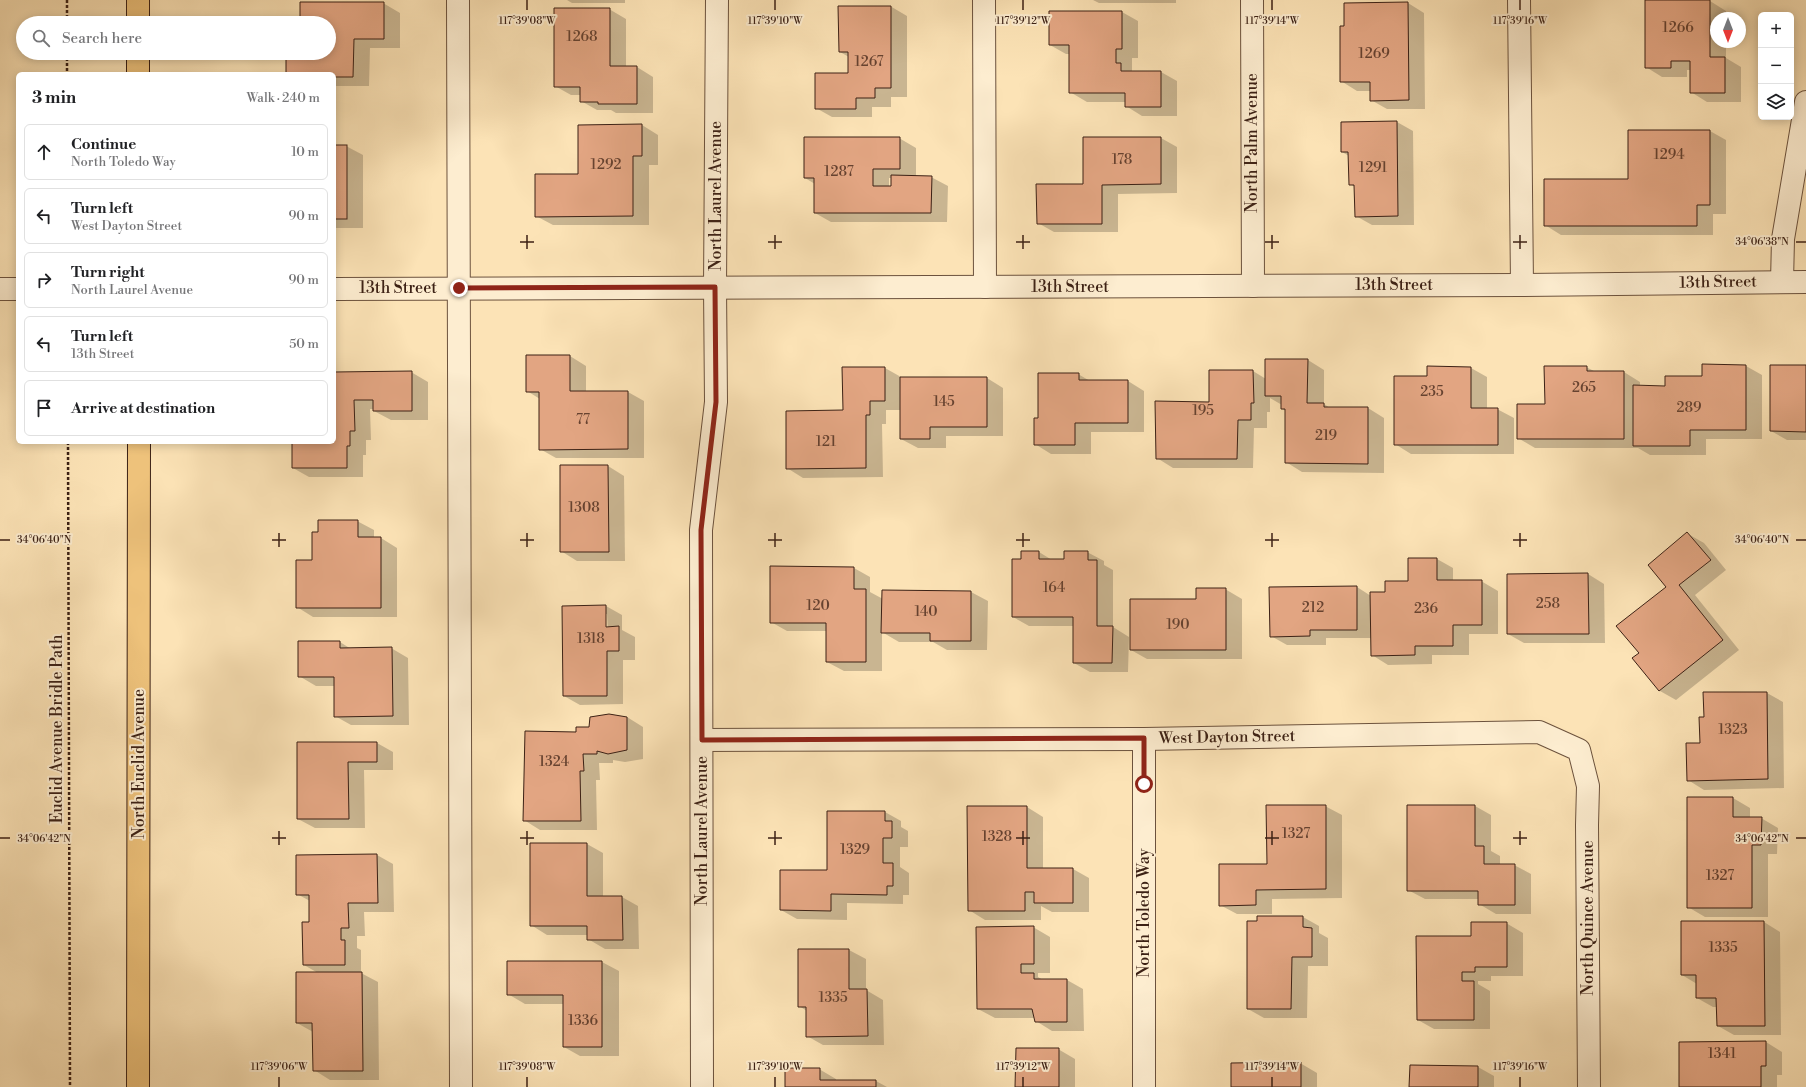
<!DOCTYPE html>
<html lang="en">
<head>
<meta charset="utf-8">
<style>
	:root { --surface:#fff; --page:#f2f2f2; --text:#202124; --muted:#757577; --line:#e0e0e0 }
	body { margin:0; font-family:"Libre Bodoni",serif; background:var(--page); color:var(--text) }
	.controls { position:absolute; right:12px; top:12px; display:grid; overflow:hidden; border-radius:6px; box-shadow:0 2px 10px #0003 }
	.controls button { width:36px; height:36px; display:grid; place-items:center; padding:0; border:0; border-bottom:1px solid var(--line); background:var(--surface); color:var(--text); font:20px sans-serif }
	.compass { position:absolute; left:1710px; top:12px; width:36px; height:36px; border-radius:50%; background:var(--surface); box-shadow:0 2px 10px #0003; rotate:180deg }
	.stop { position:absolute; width:12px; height:12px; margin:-9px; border:3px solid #8f2418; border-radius:50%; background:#fff }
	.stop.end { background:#8f2418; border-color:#fff; box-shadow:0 1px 4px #0008 }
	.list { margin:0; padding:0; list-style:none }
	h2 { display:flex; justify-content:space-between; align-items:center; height:52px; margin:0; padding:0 16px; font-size:17px }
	h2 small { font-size:13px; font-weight:400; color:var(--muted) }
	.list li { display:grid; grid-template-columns:26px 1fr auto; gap:12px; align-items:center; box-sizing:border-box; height:56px; margin:0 8px 8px; padding:0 8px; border:1px solid var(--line); border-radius:6px }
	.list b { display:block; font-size:15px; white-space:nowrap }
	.list p { margin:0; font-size:13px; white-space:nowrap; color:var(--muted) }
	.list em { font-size:13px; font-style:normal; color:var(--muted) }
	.icon { flex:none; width:22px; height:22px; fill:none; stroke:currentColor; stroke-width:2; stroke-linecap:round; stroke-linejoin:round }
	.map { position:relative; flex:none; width:1806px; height:1087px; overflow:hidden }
	.search { position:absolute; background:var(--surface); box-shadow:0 2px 10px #0003; left:16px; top:16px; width:320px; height:44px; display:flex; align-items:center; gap:10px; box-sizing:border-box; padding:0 14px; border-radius:22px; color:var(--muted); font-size:15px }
	.panel { position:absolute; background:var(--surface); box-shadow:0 2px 10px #0003; left:16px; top:72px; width:320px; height:372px; border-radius:6px }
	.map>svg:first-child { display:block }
	.shadow { fill:#0003; fill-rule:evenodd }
	.building { fill:#e2a582; stroke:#3c2115 }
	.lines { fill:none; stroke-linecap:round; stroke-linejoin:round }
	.minor-casing { stroke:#6c523d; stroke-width:24 }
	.major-casing { stroke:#3c2115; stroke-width:24 }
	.path { stroke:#3c2115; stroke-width:2.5; stroke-dasharray:3 2; stroke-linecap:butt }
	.minor { stroke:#fdedd0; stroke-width:22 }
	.major { stroke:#eec27b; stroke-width:22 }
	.route { stroke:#8f2418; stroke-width:5 }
	.ticks { fill:none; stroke:#3c2115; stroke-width:1.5 }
	.labels { text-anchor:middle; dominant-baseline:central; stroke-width:4; stroke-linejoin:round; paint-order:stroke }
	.number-label { font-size:14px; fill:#664230 }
	.street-label { font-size:16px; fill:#3c2115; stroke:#fdedd0 }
	.ticks-label { font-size:10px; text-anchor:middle; fill:#3c2115; stroke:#fdedd0; stroke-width:4; stroke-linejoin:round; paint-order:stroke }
</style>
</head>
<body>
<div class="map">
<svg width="1806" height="1087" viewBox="0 0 1806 1087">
	<rect width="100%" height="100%" fill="#fce3b6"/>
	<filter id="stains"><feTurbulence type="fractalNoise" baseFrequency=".005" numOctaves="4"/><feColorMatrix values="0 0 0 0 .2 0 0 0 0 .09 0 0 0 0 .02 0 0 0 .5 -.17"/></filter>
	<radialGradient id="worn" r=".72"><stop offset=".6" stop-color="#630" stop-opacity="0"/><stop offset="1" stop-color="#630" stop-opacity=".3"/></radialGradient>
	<!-- shadow -->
	<g class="shadow">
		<polygon points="567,0 625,0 625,3 572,3"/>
		<polygon points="1093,0 1176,0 1176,3 1099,3"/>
		<polygon points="1710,1 1726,11 1726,18 1716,18 1716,42 1726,42 1726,58 1741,67 1741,102 1707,102 1691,92 1691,70 1687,70 1687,77 1662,77 1646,67"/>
		<polygon points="383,3 400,13 400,48 370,48 369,86 334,86 334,74 287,74 287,53 329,53 329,23 301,23"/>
		<polygon points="1408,3 1424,13 1425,109 1387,109 1371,100 1371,91 1357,91 1341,81 1345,4"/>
		<polygon points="890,6 907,16 907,97 891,97 891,107 872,107 872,117 832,117 816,108 849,74 849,57 840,52"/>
		<polygon points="609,9 626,19 626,67 637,67 653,77 653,113 616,113 611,110 597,110 581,101 581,95 571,95 555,86"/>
		<polygon points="1122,12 1138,21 1138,58 1132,58 1132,71 1134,72 1161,72 1177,81 1177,116 1142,116 1126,106 1126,102 1087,102 1070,92 1070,54 1066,54 1050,45"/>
		<polygon points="1397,122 1413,131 1414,225 1372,225 1356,216 1355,187 1350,184 1349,156 1342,152"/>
		<polygon points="642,125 658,135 658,165 649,165 649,225 553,225 536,216 579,175"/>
		<polygon points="1710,131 1726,140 1726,214 1713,214 1713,235 1561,235 1545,225 1629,180"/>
		<path d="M899 138 916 148V177H931L948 186 947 222H831L815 213V184L805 178ZM889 178H892V187H889Z"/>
		<polygon points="1161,138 1177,147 1177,193 1118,194 1118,232 1054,232 1038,223 1084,185"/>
		<polygon points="334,146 346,146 363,155 363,228 334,228"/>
		<polygon points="527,356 570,356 586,366 586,392 628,392 644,401 644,458 556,458 540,449 540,399 527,391"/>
		<polygon points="1308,360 1324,370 1324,404 1330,408 1368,408 1384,418 1384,473 1302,472 1286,462 1286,411 1282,409 1282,405 1270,398 1270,412 1267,412 1267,428 1254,428 1253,468 1173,468 1157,458 1210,403 1253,371 1266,379"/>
		<polygon points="1703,365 1746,366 1762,375 1762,439 1706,439 1706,455 1650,455 1638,448 1535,448 1518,438 1546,405 1586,367 1596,372 1624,372 1640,382 1640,386 1666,387 1703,377"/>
		<polygon points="1806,366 1806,440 1787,440 1771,431"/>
		<polygon points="885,368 901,377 987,378 1003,388 1003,436 946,436 946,448 918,448 901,439 901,410 886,410 886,424 882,424 883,477 803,478 787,468"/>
		<polygon points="1471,368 1487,377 1487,409 1497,409 1514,418 1514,454 1411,454 1395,444 1428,377"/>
		<polygon points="411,372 428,382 428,420 391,420 374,411 374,409 370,409 371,440 366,440 366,455 363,455 363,477 309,477 293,468 293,442 334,442 334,373"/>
		<polygon points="1078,374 1090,381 1128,381 1144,391 1144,432 1091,432 1091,454 1051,454 1035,444 1039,419"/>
		<polygon points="608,466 624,476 625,561 577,561 561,551"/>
		<polygon points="357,521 374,530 374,538 381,538 397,548 397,617 313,617 297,607 313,561 319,533"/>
		<polygon points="1688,534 1704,543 1726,570 1695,595 1739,650 1676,700 1660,691 1634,658 1640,653"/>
		<polygon points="1039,552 1052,560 1065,560 1087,552 1104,561 1104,565 1113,570 1113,627 1129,637 1128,672 1090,672 1074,663 1074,626 1029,626 1013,617 1022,560"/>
		<polygon points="1409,559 1437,559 1453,568 1453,581 1481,581 1498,591 1498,634 1469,634 1469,655 1432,655 1432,664 1388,665 1372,655 1372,638 1326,638 1326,645 1287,645 1271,636 1357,587 1371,596 1386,593 1409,582"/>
		<polygon points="771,567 854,568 870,577 870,592 883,599 883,591 971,592 988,601 987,650 947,650 933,642 899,642 882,632 882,671 844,671 827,662 827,631 787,631 771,622"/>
		<polygon points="1588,574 1604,584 1605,643 1524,643 1508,634 1508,575"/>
		<polygon points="1225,589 1242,599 1242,659 1147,659 1131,650 1197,600"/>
		<path d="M606 606 622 615V630L635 637V660H623V704L580 705 564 696ZM605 614H607L608 632H606Z"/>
		<polygon points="340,642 351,649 391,648 408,658 409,725 351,725 335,716 335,686 316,686 299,676"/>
		<polygon points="1767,693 1783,702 1784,788 1704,790 1688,780 1701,744 1705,718"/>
		<polygon points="627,717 643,727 643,759 625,762 613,760 613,763 599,763 600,780 596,780 597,830 540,830 524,820 577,733"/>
		<polygon points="298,743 377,743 393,752 393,770 364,770 365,828 315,828 298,819"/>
		<polygon points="1688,798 1733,798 1750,808 1750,818 1761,818 1778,828 1777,854 1768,854 1768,917 1705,917 1688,907"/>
		<polygon points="1325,806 1342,815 1342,898 1272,899 1272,914 1237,914 1220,905 1268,865"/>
		<polygon points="1475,806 1491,815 1491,851 1500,856 1500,865 1514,865 1531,874 1531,914 1496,914 1479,904 1479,899 1425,899 1408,890"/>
		<polygon points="1027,807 1043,817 1043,869 1073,869 1089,878 1089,912 1052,912 1041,906 1041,920 985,920 969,910"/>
		<polygon points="885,812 901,821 901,827 908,831 908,847 900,847 900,867 909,873 909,895 903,895 903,904 847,903 847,920 797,919 781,910 828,871"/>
		<polygon points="587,844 603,853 603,897 622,897 638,906 639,949 605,949 588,939 588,935 547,935 531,925"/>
		<polygon points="377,855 393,864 394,912 364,912 365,936 357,936 357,948 361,950 361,973 378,982 379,1080 330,1080 314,1070 313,1032 297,1023 318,973 304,965 310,923 310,901 297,894 297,856"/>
		<polygon points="1258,917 1303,917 1319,926 1319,933 1328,938 1328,966 1308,966 1307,1018 1264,1018 1248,1009"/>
		<polygon points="1682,922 1764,922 1780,932 1781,1035 1734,1035 1718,1026 1718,1007 1713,1007 1697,998 1697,984 1682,975"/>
		<polygon points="1506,923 1523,933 1523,976 1491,976 1491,981 1478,981 1478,984 1490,991 1490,1029 1434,1029 1418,1020 1472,937"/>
		<polygon points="1033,927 1050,937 1050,973 1038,973 1038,977 1043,980 1067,980 1083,989 1084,1031 1052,1031 1036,1021 1035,1018 995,1018 978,1009"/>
		<polygon points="799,950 849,950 866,959 866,990 883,1000 884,1045 823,1045 807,1036 807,1011 799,1006"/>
		<polygon points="508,962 602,962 619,971 619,1056 580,1056 564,1047 564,1004 525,1004 508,994"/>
		<polygon points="1766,1042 1782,1052 1782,1075 1777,1075 1777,1087 1680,1087"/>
		<polygon points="1058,1049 1075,1059 1075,1087 1016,1087"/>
		<polygon points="1300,1063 1317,1073 1317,1087 1232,1087"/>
		<polygon points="1411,1066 1478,1067 1494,1076 1494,1087 1410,1087"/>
		<polygon points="819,1069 836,1079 836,1081 876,1081 887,1087 786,1087"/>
	</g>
	<!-- building -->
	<g class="building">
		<polygon points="1645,0 1710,0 1710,57 1725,57 1725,93 1690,93 1690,61 1671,61 1671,68 1645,68"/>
		<polygon points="300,2 384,2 384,39 354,39 353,77 334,77 334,74 286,74 286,53 329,53 329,23 300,23"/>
		<polygon points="1408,2 1409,100 1370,101 1370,82 1340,82 1340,26 1344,26 1344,3"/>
		<polygon points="838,6 891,6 891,88 875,88 875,98 856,98 856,109 815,109 815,73 848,73 848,52 839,52"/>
		<polygon points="554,8 610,8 610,66 637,66 637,104 598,104 598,102 580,102 580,87 554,87"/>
		<polygon points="1049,11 1122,11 1122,49 1116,49 1116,63 1121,63 1121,71 1161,71 1161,107 1125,107 1125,93 1069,93 1069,45 1049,45"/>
		<polygon points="1397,121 1398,216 1355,217 1354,185 1349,185 1348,152 1341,152 1341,122"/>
		<polygon points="642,124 642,156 633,156 633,216 535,217 535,174 578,174 578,125"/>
		<polygon points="1628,130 1710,130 1710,205 1697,205 1697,226 1544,226 1544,179 1628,179"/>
		<polygon points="804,137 900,137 900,169 873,169 873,186 891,186 891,175 932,176 931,213 814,213 814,178 804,178"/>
		<polygon points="1083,137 1161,137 1161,184 1102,185 1102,224 1037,224 1036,184 1083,184"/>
		<rect x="334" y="145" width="13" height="74"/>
		<polygon points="526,355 570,355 570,391 628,391 628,449 539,450 539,392 526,392"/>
		<polygon points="1265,359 1308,359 1307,403 1324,403 1324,407 1368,407 1368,464 1285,463 1285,409 1281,409 1281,396 1265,396"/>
		<polygon points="1702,364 1746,365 1746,430 1690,430 1690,446 1633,446 1633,385 1665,386 1665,376 1702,376"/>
		<polygon points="1770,365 1806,365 1806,432 1770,431"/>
		<polygon points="1427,366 1471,367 1471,408 1498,408 1498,445 1394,445 1394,376 1427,376"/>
		<polygon points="1544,366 1587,366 1587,371 1624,371 1624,439 1517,439 1517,404 1545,404"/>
		<polygon points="842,367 885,367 885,401 870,401 870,415 866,415 866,468 786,469 786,411 843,410"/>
		<polygon points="1209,370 1253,370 1254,403 1251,403 1251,420 1238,420 1237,459 1156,459 1155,401 1209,402"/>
		<polygon points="412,371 412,411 373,411 373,400 354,400 355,431 350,431 350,446 347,446 347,468 292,468 292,442 334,442 334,372"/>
		<polygon points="1038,373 1079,373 1079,380 1128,380 1128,423 1075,423 1075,445 1034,445 1034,418 1038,418"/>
		<polygon points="900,377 987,377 987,427 930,427 930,439 900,439"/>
		<polygon points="560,465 608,465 609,552 560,552"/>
		<polygon points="318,520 358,520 358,537 381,537 381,608 296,608 296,560 312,560 312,532 318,532"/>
		<polygon points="1687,532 1711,560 1679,585 1723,640 1659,691 1632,658 1639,653 1616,626 1666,587 1648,565"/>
		<polygon points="1021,551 1039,551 1039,559 1064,559 1064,551 1088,551 1088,560 1097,560 1097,626 1113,626 1112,663 1073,663 1073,617 1012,617 1012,559 1021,559"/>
		<polygon points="1408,558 1437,558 1437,580 1482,580 1482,625 1453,625 1453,646 1415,646 1415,655 1371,656 1370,592 1385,592 1385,581 1408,581"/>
		<polygon points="770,566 854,567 854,589 866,589 866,662 826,662 826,623 770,623"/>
		<polygon points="1588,573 1589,634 1507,634 1507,574"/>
		<polygon points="1357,586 1357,630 1310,630 1310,636 1270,637 1269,587"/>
		<polygon points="1196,588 1226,588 1226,650 1130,650 1130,599 1196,599"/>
		<polygon points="882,590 971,591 971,641 930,641 930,633 881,633"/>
		<polygon points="606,605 606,627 619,626 619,651 607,651 607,696 563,696 562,606"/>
		<polygon points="298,641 340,641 340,648 392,647 393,716 334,717 334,677 298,677"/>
		<polygon points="1703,692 1767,692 1768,779 1687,781 1686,743 1700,743 1699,717 1704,717"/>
		<polygon points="609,714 627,717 627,750 608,754 597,751 597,754 583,754 584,771 580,771 581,821 523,821 525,731 576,732 576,727 589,727 590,717"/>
		<polygon points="297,742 377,742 377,762 348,762 349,819 297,819"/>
		<polygon points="1687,797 1733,797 1733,817 1762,817 1761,845 1752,845 1752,908 1687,908"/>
		<polygon points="1266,805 1326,805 1326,889 1256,890 1256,905 1219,906 1219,864 1267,864"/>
		<polygon points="1407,805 1475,805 1475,846 1484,846 1484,864 1515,864 1515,905 1478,905 1478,891 1407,891"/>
		<polygon points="967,806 1027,806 1027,868 1073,868 1073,903 1034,903 1034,892 1025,892 1025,911 968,911"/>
		<polygon points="827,811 885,811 885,821 892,821 892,838 883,838 883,863 893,863 893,886 887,886 887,895 831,894 831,911 780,910 780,870 827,870"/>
		<polygon points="530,843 587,843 587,896 622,896 623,940 587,940 587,926 530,926"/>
		<polygon points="377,854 378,903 348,903 349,928 341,928 341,940 345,940 345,965 303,965 302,922 309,922 309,895 296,895 296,855"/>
		<polygon points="1257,916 1303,916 1303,927 1312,928 1312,957 1292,957 1291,1009 1247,1009 1247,921 1257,921"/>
		<polygon points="1681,921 1764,921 1765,1026 1717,1026 1716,998 1696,998 1696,975 1681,975"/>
		<polygon points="1471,922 1507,922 1507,967 1475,967 1475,972 1462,972 1462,981 1474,981 1474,1020 1417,1020 1416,936 1471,936"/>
		<polygon points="1034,926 1034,964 1021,964 1021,973 1034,973 1034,979 1067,979 1067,1022 1035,1022 1032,1009 977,1009 976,927"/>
		<polygon points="798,949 849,949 849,989 867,989 868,1036 806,1037 806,1007 798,1007"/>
		<polygon points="507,961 602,961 602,1047 563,1047 563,995 507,995"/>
		<polygon points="296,972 362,972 363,1071 313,1071 312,1023 296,1023"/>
		<polygon points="1766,1041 1766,1066 1761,1066 1761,1087 1679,1087 1679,1042"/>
		<polygon points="1016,1048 1059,1048 1059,1087 1015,1087"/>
		<polygon points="1301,1062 1301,1087 1231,1087 1231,1063"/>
		<polygon points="1410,1065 1478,1066 1478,1087 1409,1087"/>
		<polygon points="785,1068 820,1068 820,1080 876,1080 876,1087 785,1087"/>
	</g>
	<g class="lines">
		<!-- minor casing -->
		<g class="minor-casing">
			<g id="minor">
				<polyline points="458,0 461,1087"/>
				<polyline points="984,0 985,287"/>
				<polyline points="1252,0 1253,286"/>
				<polyline points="1519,0 1522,285"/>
				<polyline points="1782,282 1783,239 1806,102"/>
				<polyline points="0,289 18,289"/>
				<polyline points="334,289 1522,285 1806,282"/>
				<polyline points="702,740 1144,739 1539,732 1579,750 1588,786 1587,825 1589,1087"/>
				<polyline points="702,1087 701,530 716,402 715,287 717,0"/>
				<polyline points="1144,1087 1144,739"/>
			</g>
		</g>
		<!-- major casing -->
		<g class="major-casing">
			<g id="major">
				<polyline points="138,0 138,23"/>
				<polyline points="138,53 138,74"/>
				<polyline points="138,1087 139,442"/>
			</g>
		</g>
		<!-- path -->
		<g class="path">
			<polyline points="67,0 67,23"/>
			<polyline points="67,53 67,74"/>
			<polyline points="68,442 70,1087"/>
		</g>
		<!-- minor -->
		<use href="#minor" class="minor"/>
		<!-- major -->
		<use href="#major" class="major"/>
	</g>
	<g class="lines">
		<!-- route -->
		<polyline class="route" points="459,288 715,287 716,402 701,530 702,740 1144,738 1144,784"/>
	</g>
	<!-- ticks -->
	<path class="ticks" d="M527 0V10M775 0V10M1023 0V10M1272 0V10M1520 0V10M527 235V249M775 235V249M1023 235V249M1272 235V249M1520 235V249M520 242H534M768 242H782M1016 242H1030M1265 242H1279M1513 242H1527M1796 242H1806M279 533V547M527 533V547M775 533V547M1023 533V547M1272 533V547M1520 533V547M0 540H10M272 540H286M520 540H534M768 540H782M1016 540H1030M1265 540H1279M1513 540H1527M1796 540H1806M279 831V845M527 831V845M775 831V845M1023 831V845M1272 831V845M1520 831V845M0 838H10M272 838H286M520 838H534M768 838H782M1016 838H1030M1265 838H1279M1513 838H1527M1796 838H1806M279 1077V1087M527 1077V1087M775 1077V1087M1023 1077V1087M1272 1077V1087M1520 1077V1087"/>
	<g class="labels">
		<!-- number labels -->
		<g class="number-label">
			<text x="1678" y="28">1266</text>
			<text x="582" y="37">1268</text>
			<text x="1374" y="54">1269</text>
			<text x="869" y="62">1267</text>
			<text x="1669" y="155">1294</text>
			<text x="1122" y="160">178</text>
			<text x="606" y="165">1292</text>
			<text x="1373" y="168">1291</text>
			<text x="839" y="172">1287</text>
			<text x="1584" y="388">265</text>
			<text x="1432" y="392">235</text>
			<text x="944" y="402">145</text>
			<text x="1689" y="408">289</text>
			<text x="1203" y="411">195</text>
			<text x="583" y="420">77</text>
			<text x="1326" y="436">219</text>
			<text x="826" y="442">121</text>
			<text x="584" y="508">1308</text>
			<text x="1054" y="588">164</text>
			<text x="1548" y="604">258</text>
			<text x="818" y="606">120</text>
			<text x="1313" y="608">212</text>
			<text x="1426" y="609">236</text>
			<text x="926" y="612">140</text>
			<text x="1178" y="625">190</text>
			<text x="591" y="639">1318</text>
			<text x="1733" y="730">1323</text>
			<text x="554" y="762">1324</text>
			<text x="1296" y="834">1327</text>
			<text x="997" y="837">1328</text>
			<text x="855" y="850">1329</text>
			<text x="1720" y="876">1327</text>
			<text x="1723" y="948">1335</text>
			<text x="833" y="998">1335</text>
			<text x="583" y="1021">1336</text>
			<text x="1722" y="1054">1341</text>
		</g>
		<!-- street labels -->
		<g class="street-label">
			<text transform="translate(1252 143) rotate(-90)">North Palm Avenue</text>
			<text transform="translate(716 196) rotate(-90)">North Laurel Avenue</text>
			<text transform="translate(1718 282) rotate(-1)">13th Street</text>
			<text x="1394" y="285">13th Street</text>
			<text x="1070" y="287">13th Street</text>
			<text x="398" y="288">13th Street</text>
			<text transform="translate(57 729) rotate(-90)">Euclid Avenue Bridle Path</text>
			<text transform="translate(1227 737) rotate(-1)">West Dayton Street</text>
			<text transform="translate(139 764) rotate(-90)">North Euclid Avenue</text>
			<text transform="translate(702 831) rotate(-90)">North Laurel Avenue</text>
			<text transform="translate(1144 913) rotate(-90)">North Toledo Way</text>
			<text transform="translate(1588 918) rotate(-90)">North Quince Avenue</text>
		</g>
	</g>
	<g class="ticks-label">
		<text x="527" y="24">117°39'08"W</text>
		<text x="775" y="24">117°39'10"W</text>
		<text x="1023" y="24">117°39'12"W</text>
		<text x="1272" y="24">117°39'14"W</text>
		<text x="1520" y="24">117°39'16"W</text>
		<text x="1762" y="245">34°06'38"N</text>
		<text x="1762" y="543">34°06'40"N</text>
		<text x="44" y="543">34°06'40"N</text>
		<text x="1762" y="842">34°06'42"N</text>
		<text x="44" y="842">34°06'42"N</text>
		<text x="279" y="1070">117°39'06"W</text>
		<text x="527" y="1070">117°39'08"W</text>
		<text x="775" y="1070">117°39'10"W</text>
		<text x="1023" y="1070">117°39'12"W</text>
		<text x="1272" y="1070">117°39'14"W</text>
		<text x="1520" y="1070">117°39'16"W</text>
	</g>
	<rect width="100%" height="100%" filter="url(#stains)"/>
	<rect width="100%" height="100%" fill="url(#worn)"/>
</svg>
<div class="controls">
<button>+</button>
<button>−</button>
<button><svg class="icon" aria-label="layers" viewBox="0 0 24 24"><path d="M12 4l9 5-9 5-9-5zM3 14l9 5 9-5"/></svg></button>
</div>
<svg class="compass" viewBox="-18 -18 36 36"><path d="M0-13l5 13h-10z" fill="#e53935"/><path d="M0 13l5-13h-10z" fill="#757577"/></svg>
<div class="stop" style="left:1144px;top:784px"></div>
<div class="stop end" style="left:459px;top:288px"></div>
<div class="search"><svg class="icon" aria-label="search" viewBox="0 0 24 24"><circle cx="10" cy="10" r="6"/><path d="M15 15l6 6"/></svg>Search here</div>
<section class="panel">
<h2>3 min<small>Walk · 240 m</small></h2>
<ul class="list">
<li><svg class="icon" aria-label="ahead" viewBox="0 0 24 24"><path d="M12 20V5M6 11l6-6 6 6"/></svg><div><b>Continue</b><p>North Toledo Way</p></div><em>10 m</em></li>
<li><svg class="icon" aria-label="left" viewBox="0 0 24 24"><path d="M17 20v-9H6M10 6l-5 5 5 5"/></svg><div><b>Turn left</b><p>West Dayton Street</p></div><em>90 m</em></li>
<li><svg class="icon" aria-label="right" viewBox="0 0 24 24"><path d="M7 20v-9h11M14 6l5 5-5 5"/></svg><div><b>Turn right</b><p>North Laurel Avenue</p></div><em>90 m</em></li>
<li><svg class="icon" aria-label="left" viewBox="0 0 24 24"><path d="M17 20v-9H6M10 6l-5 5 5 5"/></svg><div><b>Turn left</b><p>13th Street</p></div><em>50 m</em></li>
<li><svg class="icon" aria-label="arrive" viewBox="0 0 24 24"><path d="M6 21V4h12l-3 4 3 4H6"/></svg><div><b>Arrive at destination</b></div></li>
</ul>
</section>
</div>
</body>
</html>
